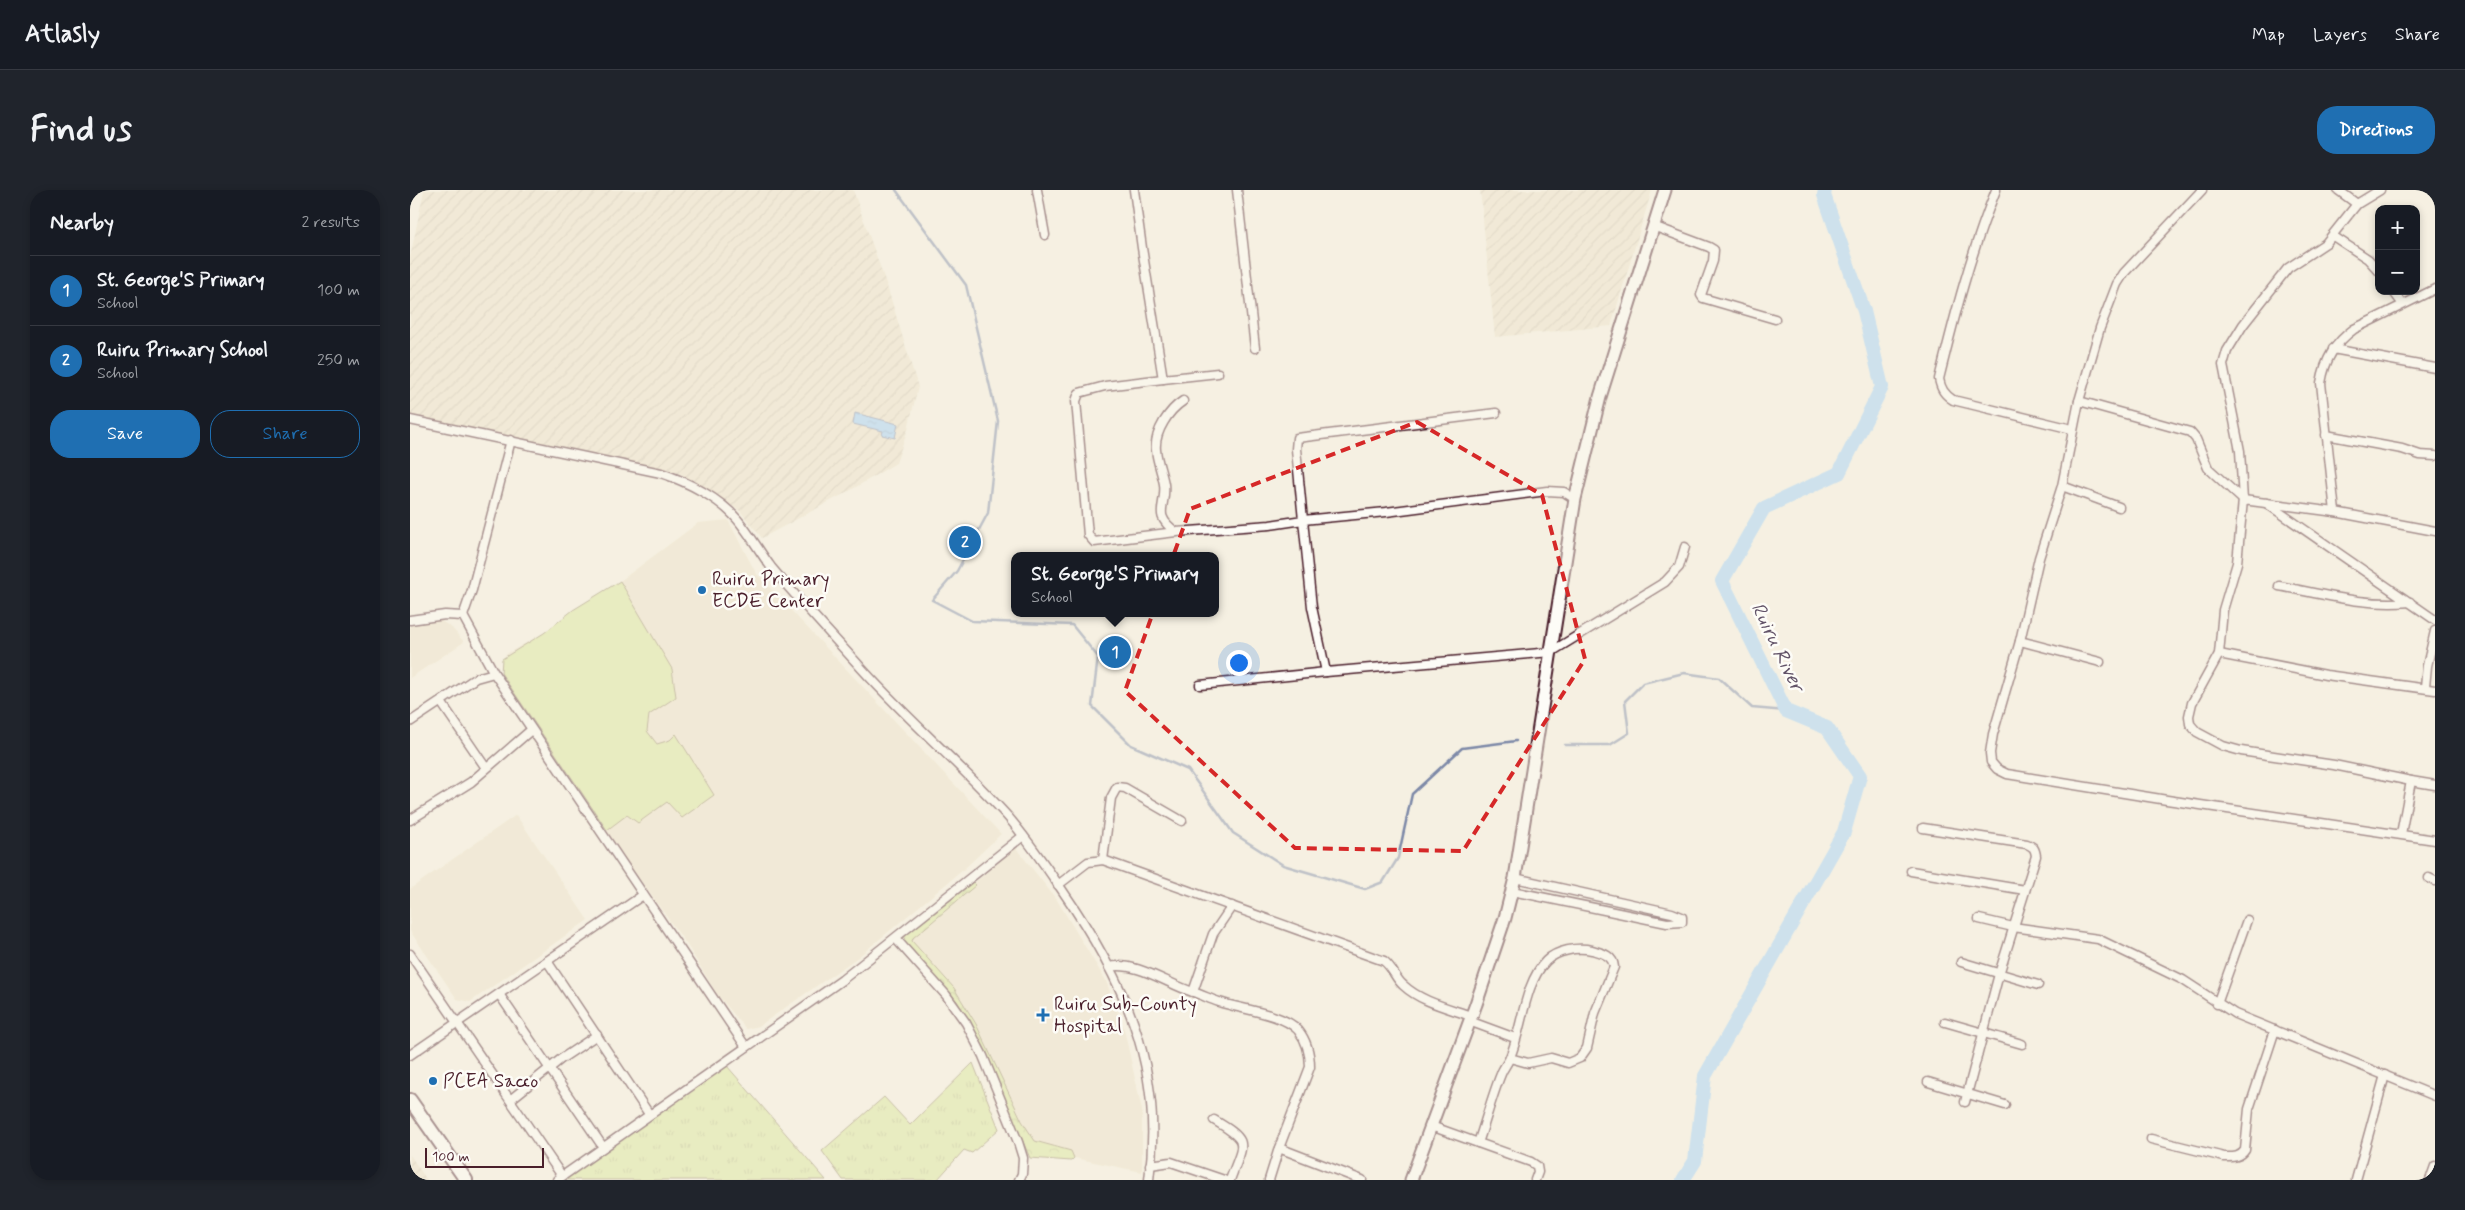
<!DOCTYPE html>
<html lang="en">
<head>
<meta charset="utf-8">
<style>
	:root { --surface:#171b24; --page:#20242c; --text:#f1f3f6; --muted:#9ea1a6; --line:#363941; --accent:#1f6fb2 }
	body { margin:0; font-family:Mynerve,sans-serif; background:var(--page); color:var(--text) }
	.controls { position:absolute; right:15px; top:15px; display:grid; overflow:hidden; border-radius:10px; box-shadow:0 2px 8px #0003 }
	.controls button { width:45px; height:45px; display:grid; place-items:center; padding:0; border:0; border-bottom:1px solid var(--line); background:var(--surface); color:var(--text); font:25px sans-serif }
	.scale { position:absolute; left:15px; bottom:12px; width:119px; box-sizing:border-box; padding-left:5px; border:2px solid #4a1f2b; border-top:0; font-size:14px; line-height:18px; white-space:nowrap; color:#4a1f2b; -webkit-text-stroke:4px #fdfcf7; paint-order:stroke }
	.you { position:absolute; left:828px; top:472px; width:18px; height:18px; margin:-12px; border:4px solid #fff; border-radius:50%; background:#1a73e8; box-shadow:0 0 0 8px #1a73e833 }
	.badge { display:grid; place-items:center; width:32px; height:32px; border-radius:50%; background:var(--accent); color:#fff; font-size:16px; font-weight:700 }
	.pin { position:absolute; translate:-50% -50%; border:2px solid #fff; box-shadow:0 1px 5px #0006 }
	.popup { position:absolute; left:601px; top:362px; width:208px; height:65px; box-sizing:border-box; display:grid; place-content:center; border-radius:10px; background:var(--surface); filter:drop-shadow(0 1px 4px #0005); font-size:16px; white-space:nowrap; color:var(--muted) }
	.popup b { font-size:19px; color:var(--text) }
	.popup::after { content:''; position:absolute; left:50%; top:100%; margin-left:-10px; border:10px solid transparent; border-top-color:var(--surface) }
	.list { margin:0; padding:0; list-style:none }
	h2 { display:flex; justify-content:space-between; align-items:center; height:65px; margin:0; padding:0 20px; font-size:21px }
	h2 small { font-size:16px; font-weight:400; color:var(--muted) }
	.list li { display:grid; grid-template-columns:32px 1fr auto; gap:15px; align-items:center; box-sizing:border-box; height:70px; padding:0 20px; border-top:1px solid var(--line) }
	.list b { display:block; font-size:19px; white-space:nowrap }
	.list p { margin:0; font-size:16px; white-space:nowrap; color:var(--muted) }
	.list em { font-size:16px; font-style:normal; color:var(--muted) }
	.actions { display:flex; gap:10px; padding:15px 20px }
	.actions a { flex:1; padding:11px 0; border:1px solid var(--accent); border-radius:20px; text-align:center; font-size:18px; color:var(--accent) }
	.actions .main { background:var(--accent); color:#fff }
	.map { position:relative; flex:none; width:2025px; height:990px; overflow:hidden; border-radius:20px }
	header { display:flex; align-items:center; gap:30px; box-sizing:border-box; height:70px; padding:0 25px; background:var(--surface); border-bottom:1px solid var(--line) }
	header strong { font-size:24px }
	nav { display:flex; gap:28px; margin-inline-start:auto; font-size:18px }
	.intro { display:flex; align-items:center; justify-content:space-between; box-sizing:border-box; height:120px; padding:0 30px }
	h1 { margin:0; font-size:35px }
	.button { padding:12px 22px; border-radius:20px; background:var(--accent); color:#fff; font-size:18px; font-weight:700 }
	main { display:flex; gap:30px; padding:0 30px }
	aside { flex:1; background:var(--surface); border-radius:20px; box-shadow:0 2px 8px #0003 }
	.map>svg:first-child { display:block }
	.built { fill:#ece1c9 }
	.industrial { fill:url(#industrial-furrows) }
	.grass { fill:url(#grass-tufts); stroke:#918262 }
	.forest { fill:url(#forest-crowns); stroke:#918262 }
	.garden { fill:#d8e699; stroke:#918262 }
	.water { fill:url(#water-ripples); stroke:#7c88a7 }
	.lines { fill:none; stroke-linecap:round; stroke-linejoin:round }
	.stream { stroke:#7c88a7; stroke-width:2.5 }
	.river { stroke:#9dcef9; stroke-width:14 }
	.street-casing { stroke:#4a1f2b; stroke-width:11 }
	.secondary-casing { stroke:#4a1f2b; stroke-width:15 }
	.primary-casing { stroke:#4a1f2b; stroke-width:16 }
	.street { stroke:#fdfcf7; stroke-width:8 }
	.secondary { stroke:#fdfcf7; stroke-width:11 }
	.primary { stroke:#fdfcf7; stroke-width:12 }
	.marked { fill:none; stroke:#d62828; stroke-width:4; stroke-dasharray:10 6; stroke-linejoin:round }
	.poi-dot { fill:#1f6fb2; stroke:#fdfcf7; stroke-width:2 }
	.labels { text-anchor:middle; dominant-baseline:central; stroke-width:5; stroke-linejoin:round; paint-order:stroke }
	.poi-label { font-size:19px; fill:#4a1f2b; stroke:#fdfcf7; text-anchor:start }
	.water-label { font-size:20px; font-style:italic; fill:#635469; stroke:#fdfcf7 }
</style>
</head>
<body>
<header>
<strong>Atlasly</strong>
<nav><a>Map</a><a>Layers</a><a>Share</a></nav>
</header>
<div class="intro"><h1>Find us</h1><a class="button">Directions</a></div>
<main>
<aside>
<h2>Nearby<small>2 results</small></h2>
<ul class="list">
<li><span class="badge">1</span><div><b>St. George'S Primary</b><p>School</p></div><em>100 m</em></li>
<li><span class="badge">2</span><div><b>Ruiru Primary School</b><p>School</p></div><em>250 m</em></li>
</ul>
<div class="actions"><a class="main">Save</a><a>Share</a></div>
</aside>
<div class="map">
<svg width="2025" height="990" viewBox="0 0 2025 990">
	<defs>
		<pattern id="industrial-furrows" width="10" height="10" patternUnits="userSpaceOnUse" patternTransform="scale(1.25)"><rect width="10" height="10" fill="#ece1c9"/><path d="M-1 1l2-2M0 10L10 0M9 11l2-2" fill="none" stroke="#ccc1ad"/></pattern>
		<pattern id="grass-tufts" width="24" height="20" patternUnits="userSpaceOnUse" patternTransform="scale(1.25)"><rect width="24" height="20" fill="#d8e699"/><path d="M3 7l-1-3M5 7V3M7 7l1-3M15 17l-1-3M17 17v-4M19 17l1-3" fill="none" stroke="#bbc584"/></pattern>
		<pattern id="forest-crowns" width="20" height="18" patternUnits="userSpaceOnUse" patternTransform="scale(1.25)"><rect width="20" height="18" fill="#d8e699"/><path d="M2 6a3 3 0 1 1 6 0M12 15a3 3 0 1 1 6 0" fill="none" stroke="#bbc584"/></pattern>
		<pattern id="water-ripples" width="26" height="14" patternUnits="userSpaceOnUse" patternTransform="scale(1.25)"><rect width="26" height="14" fill="#9dcef9"/><path d="M2 4q2-2 4 0t4 0M15 11q2-2 4 0t4 0" fill="none" stroke="#89b0d6"/></pattern>
	</defs>
	<rect width="100%" height="100%" fill="#f5f0e2"/>
	<filter id="ink" filterUnits="userSpaceOnUse"><feTurbulence type="fractalNoise" baseFrequency=".02" numOctaves="2"/><feDisplacementMap in="SourceGraphic" scale="10" xChannelSelector="R" yChannelSelector="G"/><feConvolveMatrix kernelMatrix="1 2 1 2 8 2 1 2 1" color-interpolation-filters="sRGB"/></filter>
	<g filter="url(#ink)">
		<!-- built -->
		<g class="built">
			<polygon points="318,330 346,383 591,644 553,680 448,767 349,836 336,839 307,804 277,755 219,674 91,483 92,469 98,463 134,443 163,420 210,391 288,333"/>
			<polygon points="27,428 42,438 54,452 0,488 0,436"/>
			<polygon points="106,625 178,730 60,812 47,809 0,741 0,699"/>
			<polygon points="606,658 647,710 696,791 714,839 732,920 732,982 621,959 550,812 498,749"/>
		</g>
		<!-- industrial -->
		<g class="industrial">
			<polygon points="14,0 443,0 477,96 508,197 498,239 486,273 441,300 352,348 330,321 271,284 0,226 0,68"/>
			<polygon points="1070,0 1242,0 1201,136 1085,147"/>
			<polygon points="0,965 17,990 0,990"/>
		</g>
		<!-- grass -->
		<g class="grass">
			<polygon points="563,873 589,939 562,963 554,960 527,990 433,990 412,961 474,907 500,935"/>
			<polygon points="317,876 416,990 155,990"/>
		</g>
		<!-- forest -->
		<polygon class="forest" points="563,692 566,695 503,748 502,751 544,798 566,834 612,931 625,951 661,961 664,968 661,971 620,968 582,879 547,811 494,752 495,746 500,742"/>
		<!-- garden -->
		<polygon class="garden" points="210,391 262,479 266,507 239,525 237,541 247,554 260,550 266,544 304,605 272,628 257,612 228,633 217,625 197,640 91,483 92,469 134,443 163,420"/>
		<!-- water -->
		<polygon class="water" points="445,223 488,234 485,248 472,245 473,241 443,234"/>
		<g class="lines">
			<!-- stream -->
			<g class="stream">
				<polyline points="486,0 556,95 588,231 578,323 547,381 522,410 562,431 662,435 688,467 682,516 721,555 778,580 823,643 873,675 955,699 973,692 988,668 1002,604 1052,558 1106,551"/>
				<polyline points="1155,555 1200,555 1219,543 1215,511 1233,493 1274,483 1309,488 1342,518 1376,521"/>
			</g>
			<!-- river -->
			<polyline class="river" points="1273,990 1285,971 1295,886 1434,642 1450,586 1417,538 1376,521 1312,391 1354,318 1429,283 1472,197 1454,121 1414,5 1415,0"/>
			<!-- street casing -->
			<g class="street-casing">
				<g id="street">
					<polyline points="627,0 635,45"/>
					<polyline points="724,0 732,58 753,189 808,183"/>
					<polyline points="827,0 845,158"/>
					<path d="M1586 0C1561 62 1545 124 1529 189 1531 199 1534 204 1543 210L1662 239"/>
					<polyline points="1792,0 1714,83 1707,94 1690,138 1669,211 1652,296 1629,368 1610,451 1583,544 1580,563 1581,572 1587,579 1597,584 1757,610 2025,650"/>
					<polyline points="1928,0 1947,14"/>
					<polyline points="1970,0 1947,14 1916,53 1878,78 1833,135 1817,161 1813,175 1830,261 1833,310 1827,373 1813,420 1809,464 1782,513 1779,526 1780,534 1787,542 1813,556 1831,561 1924,575 2001,591 1991,644"/>
					<polyline points="1243,36 1299,57 1304,60 1303,71 1291,105 1293,108 1365,129"/>
					<polyline points="1923,46 1958,69 1969,81"/>
					<polyline points="1983,101 1992,113"/>
					<polyline points="1923,159 2025,178"/>
					<polyline points="753,189 695,196 669,203 666,211 678,345 684,352 766,342 860,335 893,330 886,259 887,248 1086,223"/>
					<polyline points="1669,211 1780,242 1786,249 1798,278 1833,310 1925,322 2025,341"/>
					<path d="M0 230 251 283C278 292 309 308 327 329 340 344 349 361 361 377 388 409 417 440 445 471 493 526 550 573 599 628 617 649 634 674 650 697 713 788 755 876 739 990"/>
					<polyline points="1916,245 1992,259 2010,265 2025,266"/>
					<polyline points="1652,296 1709,317"/>
					<polyline points="1165,309 1154,302 1137,301 976,322 893,330 902,417 916,482 1141,462 1255,392 1269,377 1275,357"/>
					<polyline points="1856,313 2025,430"/>
					<path d="M1925 322 1911 193C1915 169 1925 153 1944 139L2025 99"/>
					<path d="M766 342C741 324 757 317 754 294 752 283 747 271 746 260 744 242 759 220 773 211"/>
					<path d="M1869 396C1912 404 1957 417 2000 412"/>
					<polyline points="53,426 62,400 101,250"/>
					<polyline points="0,430 35,425 53,426 84,483 336,857"/>
					<polyline points="1610,451 1690,472"/>
					<polyline points="1809,464 1916,485 2025,500"/>
					<polyline points="790,495 916,482"/>
					<polyline points="2015,497 2017,476 2025,441"/>
					<polyline points="31,512 76,578"/>
					<polyline points="0,532 66,488 84,483"/>
					<polyline points="2001,591 2025,595"/>
					<polyline points="0,630 61,592 121,540"/>
					<path d="M1513 638 1617 654C1624 657 1625 659 1626 666L1589 784 1555 912"/>
					<polyline points="693,670 701,608 707,597 715,598 772,631"/>
					<polyline points="1501,681 1615,700"/>
					<polyline points="2019,688 2025,691"/>
					<path d="M648 695 678 672 693 670 974 771C983 778 985 788 993 795 1011 812 1039 818 1061 826"/>
					<polyline points="1102,701 1257,733 1272,732 1272,727 1262,723 1105,688"/>
					<polyline points="1569,729 1603,737 1688,749 1773,790 1825,824 2025,906"/>
					<polyline points="486,749 536,805 556,833 573,866 608,952 613,968 612,984 609,990"/>
					<polyline points="0,764 152,986"/>
					<polyline points="137,771 239,924"/>
					<polyline points="1551,772 1628,795"/>
					<path d="M699 777C727 771 757 794 783 802L803 744 822 716"/>
					<path d="M783 802C792 805 800 809 809 812 830 819 874 824 888 840 897 851 900 864 900 877L869 958"/>
					<polyline points="89,804 193,957"/>
					<polyline points="1807,814 1837,730"/>
					<polyline points="1059,831 1105,848"/>
					<polyline points="1535,832 1612,854"/>
					<polyline points="0,865 233,705"/>
					<polyline points="1518,892 1595,915"/>
					<polyline points="100,910 151,869 187,845"/>
					<path d="M804 930C841 952 834 952 820 990"/>
					<polyline points="1021,936 1121,972 1127,976 1128,982 1125,990"/>
					<path d="M1741 949 1814 967C1822 967 1830 968 1835 960L1839 919 1865 840"/>
					<path d="M1068 953C1076 930 1082 906 1091 884 1093 878 1098 873 1100 867 1112 840 1114 793 1136 771 1147 760 1167 757 1182 760 1192 763 1203 765 1204 777L1185 823 1177 858 1170 868 1158 873 1141 868 1118 873 1100 868"/>
					<polyline points="740,975 761,972 814,990"/>
					<polyline points="147,990 432,790 613,646"/>
					<polyline points="859,990 869,958 952,990"/>
					<polyline points="1946,990 1975,885"/>
					<polyline points="2020,990 2025,976"/>
				</g>
			</g>
			<!-- secondary casing -->
			<g class="secondary-casing">
				<polyline id="secondary" points="1001,990 1066,814 1095,728 1105,688 1165,309 1190,207 1255,0"/>
			</g>
			<!-- primary casing -->
			<g class="primary-casing">
				<polyline id="primary" points="0,910 56,990"/>
			</g>
			<!-- street -->
			<use href="#street" class="street"/>
			<!-- secondary -->
			<use href="#secondary" class="secondary"/>
			<!-- primary -->
			<use href="#primary" class="primary"/>
		</g>
	</g>
	<!-- marked area -->
	<path d="M0 0H2025V990H0ZM1007 232 1132 305 1175 469 1053 661 885 658 715 501 780 319Z" fill="#f5f0e2" fill-opacity=".55" fill-rule="evenodd"/>
	<path class="marked" d="M1007 232 1132 305 1175 469 1053 661 885 658 715 501 780 319Z"/>
	<!-- markers -->
	<g class="poi-dot">
		<circle cx="292" cy="400" r="5"/>
		<path d="M630.5 817.5h5v5h5v5h-5v5h-5v-5h-5v-5h5z"/>
		<circle cx="23" cy="891" r="5"/>
	</g>
	<g class="labels">
		<!-- poi labels -->
		<g class="poi-label">
			<text x="302" y="389">Ruiru Primary<tspan x="302" dy="22">ECDE Center</tspan></text>
			<text x="644" y="814">Ruiru Sub-County<tspan x="644" dy="22">Hospital</tspan></text>
			<text x="33" y="891">PCEA Sacco</text>
		</g>
		<!-- water labels -->
		<g class="water-label">
			<text transform="translate(1367 457) rotate(64)">Ruiru River</text>
		</g>
	</g>
</svg>
<div class="controls">
<button>+</button>
<button>−</button>
</div>
<div class="scale">100 m</div>
<div class="you"></div>
<div class="pin badge" style="left:705px;top:462px">1</div>
<div class="popup"><b>St. George'S Primary</b>School</div>
<div class="pin badge" style="left:555px;top:352px">2</div>
</div>
</main>
</body>
</html>
